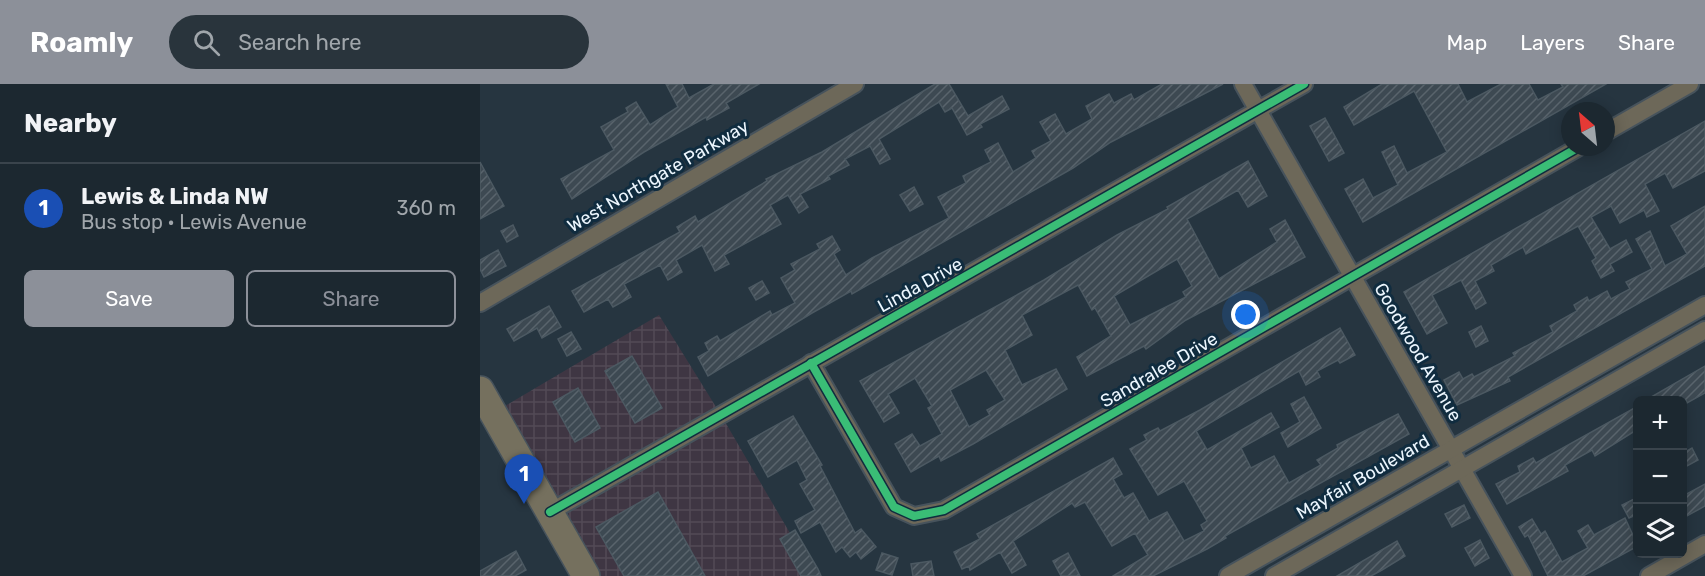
<!DOCTYPE html>
<html lang="en">
<head>
<meta charset="utf-8">
<style>
	:root { --surface:#1c2830; --page:#29343c; --text:#f1f3f6; --muted:#a0a6ab; --line:#3a444c; --accent:#8c9099 }
	body { margin:0; font-family:Rubik,sans-serif; background:var(--page); color:var(--text) }
	.controls { position:absolute; right:18px; bottom:18px; display:grid; overflow:hidden; border-radius:9px; box-shadow:0 3px 15px #0003 }
	.controls button { width:54px; height:54px; display:grid; place-items:center; padding:0; border:0; border-bottom:2px solid var(--line); background:var(--surface); color:var(--text); font:30px sans-serif }
	.compass { position:absolute; left:1081px; top:18px; width:54px; height:54px; border-radius:50%; background:var(--surface); box-shadow:0 3px 15px #0003; rotate:332deg }
	.you { position:absolute; left:766px; top:231px; width:21px; height:21px; margin:-15px; border:4px solid #fff; border-radius:50%; background:#1a73e8; box-shadow:0 0 0 9px #1a73e833 }
	.badge { display:grid; place-items:center; width:39px; height:39px; border-radius:50%; background:var(--accent); color:#fff; font-size:20px; font-weight:700 }
	.pin { position:absolute; translate:-50% -50px; filter:drop-shadow(0 2px 3px #0008) }
	.pin::after { content:''; position:absolute; top:32px; width:21px; height:18px; background:inherit; clip-path:polygon(0 0,100% 0,50% 100%) }
	.list { margin:0; padding:0; list-style:none }
	h2 { display:flex; justify-content:space-between; align-items:center; height:78px; margin:0; padding:0 24px; font-size:26px }
	h2 small { font-size:20px; font-weight:400; color:var(--muted) }
	.list li { display:grid; grid-template-columns:39px 1fr auto; gap:18px; align-items:center; box-sizing:border-box; height:90px; padding:0 24px; border-top:2px solid var(--line) }
	.list b { display:block; font-size:22px; white-space:nowrap }
	.list p { margin:0; font-size:20px; white-space:nowrap; color:var(--muted) }
	.list em { font-size:20px; font-style:normal; color:var(--muted) }
	.actions { display:flex; gap:12px; padding:18px 24px }
	.actions a { flex:1; padding:14px 0; border:2px solid var(--accent); border-radius:9px; text-align:center; font-size:21px; color:var(--accent) }
	.actions .main { background:var(--accent); color:#fff }
	.icon { flex:none; width:33px; height:33px; fill:none; stroke:currentColor; stroke-width:2; stroke-linecap:round; stroke-linejoin:round }
	.map { position:relative; flex:none; width:1225px; height:492px; overflow:hidden }
	header { display:flex; align-items:center; gap:36px; box-sizing:border-box; height:84px; padding:0 30px; background:var(--accent); color:#fff }
	header strong { font-size:28px }
	nav { display:flex; gap:33px; margin-inline-start:auto; font-size:21px }
	.search { width:420px; height:54px; background:var(--page); display:flex; align-items:center; gap:15px; box-sizing:border-box; padding:0 21px; border-radius:33px; color:var(--muted); font-size:22px }
	main { display:flex }
	aside { flex:1; background:var(--surface) }
	.map>svg:first-child { display:block }
	.industrial { fill:url(#industrial-grid) }
	.building { fill:url(#building-hatch); stroke:#4c5962; stroke-width:1.5; fill-rule:evenodd }
	.lines { fill:none; stroke-linecap:round; stroke-linejoin:round }
	.street-casing { stroke:#47535c; stroke-width:20 }
	.primary-casing { stroke:#47535c; stroke-width:30 }
	.street { stroke:#6d6859; stroke-width:16 }
	.primary { stroke:#75705e; stroke-width:27 }
	.cycleway-casing { stroke:#102c3f; stroke-width:11 }
	.cycleway { stroke:#3abd76; stroke-width:8 }
	.labels { text-anchor:middle; dominant-baseline:central; stroke-width:6; stroke-linejoin:round; paint-order:stroke }
	.street-label { font-size:18px; fill:#ecf6fe; stroke:#102c3f }
</style>
</head>
<body>
<header>
<strong>Roamly</strong>
<div class="search"><svg class="icon" aria-label="search" viewBox="0 0 24 24"><circle cx="10" cy="10" r="6"/><path d="M15 15l6 6"/></svg>Search here</div>
<nav><a>Map</a><a>Layers</a><a>Share</a></nav>
</header>
<main>
<aside>
<h2>Nearby<small></small></h2>
<ul class="list">
<li><span class="badge" style="background:#1a4fb4">1</span><div><b>Lewis &amp; Linda NW</b><p>Bus stop · Lewis Avenue</p></div><em>360 m</em></li>
</ul>
<div class="actions"><a class="main">Save</a><a>Share</a></div>
</aside>
<div class="map">
<svg width="1225" height="492" viewBox="0 0 1225 492">
	<defs>
		<pattern id="industrial-grid" width="8" height="8" patternUnits="userSpaceOnUse" patternTransform="scale(1.5)"><rect width="8" height="8" fill="#3f3643"/><path d="M0 4h8M4 0v8" fill="none" stroke="#524a56"/></pattern>
		<pattern id="building-hatch" width="6" height="6" patternUnits="userSpaceOnUse" patternTransform="scale(1.5)"><rect width="6" height="6" fill="#3d4952"/><path d="M-1 1l2-2M0 6l6-6M5 7l2-2" fill="none" stroke="#59646c"/></pattern>
	</defs>
	<rect width="100%" height="100%" fill="#263540"/>
	<!-- industrial -->
	<polygon class="industrial" points="179,231 241,331 335,492 105,492 13,329"/>
	<!-- building -->
	<g class="building">
		<polygon points="186,0 202,0 209,14 234,0 279,0 246,19 249,24 227,36 226,33 164,68 92,115 81,95 134,66 121,43 148,28 146,24 156,18 170,41 198,23"/>
		<polygon points="455,0 469,0 488,32 522,12 529,25 500,40 502,43 487,51 472,24 465,28 459,18 399,55 410,75 400,80 390,62 365,75 369,81 348,92 350,95 320,110 328,123 319,129 308,111 290,121 301,140 244,171 249,180 235,187 222,161 196,176 202,188 188,196 180,181 144,200 151,213 133,223 128,215 104,228 92,207 200,148 197,143 215,132 218,138 287,97 286,95 342,68"/>
		<polygon points="682,0 743,0 631,58 593,84 372,210 371,207 332,229 228,292 218,273 229,267 225,259 237,252 240,257 290,227 292,231 315,219 301,194 315,186 311,180 340,165 337,160 352,152 360,166 354,170 366,191 392,174 469,134 458,113 486,99 483,92 511,78 505,66 518,59 533,88 556,74 552,67 571,57 560,38 575,30 586,50 612,35 606,22 629,10 634,19 651,10 654,16"/>
		<polygon points="902,0 978,0 987,18 1021,0 1049,0 1058,16 1083,3 1081,0 1126,0 883,138 865,105 883,95 893,114 918,101 902,68 914,62 927,89 967,68 934,7 874,41 864,23"/>
		<polygon points="845,34 864,69 849,77 830,42"/>
		<polygon points="1225,37 1225,87 1193,104 1185,89 1165,100 1179,127 1167,133 1164,126 1140,139 1131,122 1111,133 1130,165 1146,156 1152,168 1130,180 1134,187 1121,194 1112,177 1116,174 1098,142 1046,170 1043,163 1011,181 1014,187 995,197 1006,219 996,225 981,196 952,211 967,239 947,250 924,208"/>
		<path d="M768 77 787 112 768 123 758 106 707 135 739 195 797 158 790 145 805 136 825 173 706 236 666 265 664 262 607 292 597 273 631 252 615 224 612 226 598 201 542 231 552 251 525 266 542 301 576 285 587 305 493 360 461 377 459 372 431 388 415 360 432 350 440 362 462 350 448 324 452 322 435 294 408 310 419 329 404 338 380 297 564 196 637 151 688 125 687 123ZM697 175 712 202 703 208 706 213 650 241 634 212ZM506 286 525 316 507 326 510 331 489 343 470 306Z"/>
		<polygon points="0,78 24,122 0,135"/>
		<polygon points="434,103 443,120 430,127 420,111"/>
		<polygon points="1225,122 1225,182 1028,293 1030,297 977,321 964,296 979,288 983,295 992,290 994,293 1035,272 1033,269 1073,248 1070,242 1097,227 1094,221 1107,213 1109,217 1127,207 1131,215 1150,205 1146,198 1172,185 1156,155 1170,147 1185,182 1207,170 1191,142"/>
		<polygon points="33,141 38,152 27,158 21,147"/>
		<polygon points="18,166 26,182 4,193 0,185 0,176"/>
		<polygon points="282,197 289,209 276,216 269,204"/>
		<polygon points="69,222 81,243 62,254 57,244 34,257 27,245"/>
		<polygon points="1001,242 1008,257 996,263 989,248"/>
		<polygon points="860,244 875,271 860,279 858,276 837,287 840,293 826,301 819,287 716,347 727,366 791,329 799,343 761,364 771,384 794,372 809,399 841,381 837,376 858,364 857,361 918,330 929,350 745,452 746,454 727,465 673,492 633,492 668,471 655,449 632,462 605,418 595,423 592,419 533,457 546,481 532,489 520,468 490,486 489,482 482,485 474,468 500,455 497,450 633,374 642,390 633,395 644,414 653,409 669,437 687,428 704,457 724,447 721,441 727,437 704,397 678,411 650,365 667,356 664,351 678,344 680,347 720,326"/>
		<polygon points="91,248 101,265 87,272 78,255"/>
		<polygon points="152,272 182,324 155,339 125,287"/>
		<polygon points="1225,282 1225,309 1207,319 1206,316 1166,316"/>
		<polygon points="98,304 120,344 95,358 73,318"/>
		<polygon points="824,313 841,344 808,363 801,349 820,338 811,320"/>
		<polygon points="1158,322 1158,345 1115,372 1112,366 1085,381 1088,387 1027,420 1016,400 1040,388 1038,382 1053,374 1056,379"/>
		<polygon points="313,332 342,381 340,382 375,449 381,445 396,463 381,475 376,468 370,473 362,463 356,468 340,438 321,449 315,437 335,426 320,400 327,396 317,376 288,393 268,357"/>
		<polygon points="1212,364 1218,376 1207,382 1203,369"/>
		<polygon points="1225,400 1225,422 1203,434 1203,412"/>
		<polygon points="178,408 225,492 144,492 116,443"/>
		<polygon points="1154,415 1158,430 1149,434 1142,421"/>
		<polygon points="984,421 990,434 972,443 965,430"/>
		<polygon points="1145,434 1158,462 1103,492 1068,492 1048,451 1045,453 1039,443 1052,435 1061,450 1065,447 1082,478 1108,464 1098,447 1108,441 1114,451"/>
		<polygon points="315,446 338,485 341,492 321,492 300,455"/>
		<polygon points="1000,456 1009,474 995,482 985,464"/>
		<polygon points="917,457 925,472 902,486 891,492 857,492"/>
		<polygon points="36,467 46,486 35,492 0,492 0,487"/>
		<polygon points="402,469 418,474 412,491 396,486"/>
		<polygon points="588,469 600,492 581,492 573,477"/>
		<polygon points="451,477 454,492 433,492 431,480"/>
	</g>
	<g class="lines">
		<!-- street casing -->
		<g class="street-casing">
			<g id="street">
				<polyline points="763,0 1043,492"/>
				<polyline points="1126,48 1210,0"/>
				<polyline points="0,219 375,0"/>
				<polyline points="331,279 414,423 434,432 464,426 1099,63"/>
				<polyline points="70,428 824,0"/>
				<polyline points="748,492 1225,221"/>
				<polyline points="794,492 1225,246"/>
				<polyline points="1169,492 1225,460"/>
			</g>
		</g>
		<!-- primary casing -->
		<g class="primary-casing">
			<polyline id="primary" points="0,306 106,492"/>
		</g>
		<!-- street -->
		<use href="#street" class="street"/>
		<!-- primary -->
		<use href="#primary" class="primary"/>
		<!-- cycleway casing -->
		<g class="cycleway-casing">
			<g id="cycleway">
				<polyline points="331,279 414,423 434,432 464,426 1099,63"/>
				<polyline points="70,428 824,0"/>
			</g>
		</g>
		<!-- cycleway -->
		<use href="#cycleway" class="cycleway"/>
	</g>
	<g class="labels">
		<!-- street labels -->
		<g class="street-label">
			<text transform="translate(178 92) rotate(-30)">West Northgate Parkway</text>
			<text transform="translate(440 201) rotate(-29)">Linda Drive</text>
			<text transform="translate(938 268) rotate(60)">Goodwood Avenue</text>
			<text transform="translate(679 286) rotate(-30)">Sandralee Drive</text>
			<text transform="translate(883 393) rotate(-30)">Mayfair Boulevard</text>
		</g>
	</g>
</svg>
<div class="controls">
<button>+</button>
<button>−</button>
<button><svg class="icon" aria-label="layers" viewBox="0 0 24 24"><path d="M12 4l9 5-9 5-9-5zM3 14l9 5 9-5"/></svg></button>
</div>
<svg class="compass" viewBox="-18 -18 36 36"><path d="M0-13l5 13h-10z" fill="#e53935"/><path d="M0 13l5-13h-10z" fill="#a0a6ab"/></svg>
<div class="you"></div>
<div class="pin badge" style="left:44px;top:420px;background:#1a4fb4">1</div>
</div>
</main>
</body>
</html>
